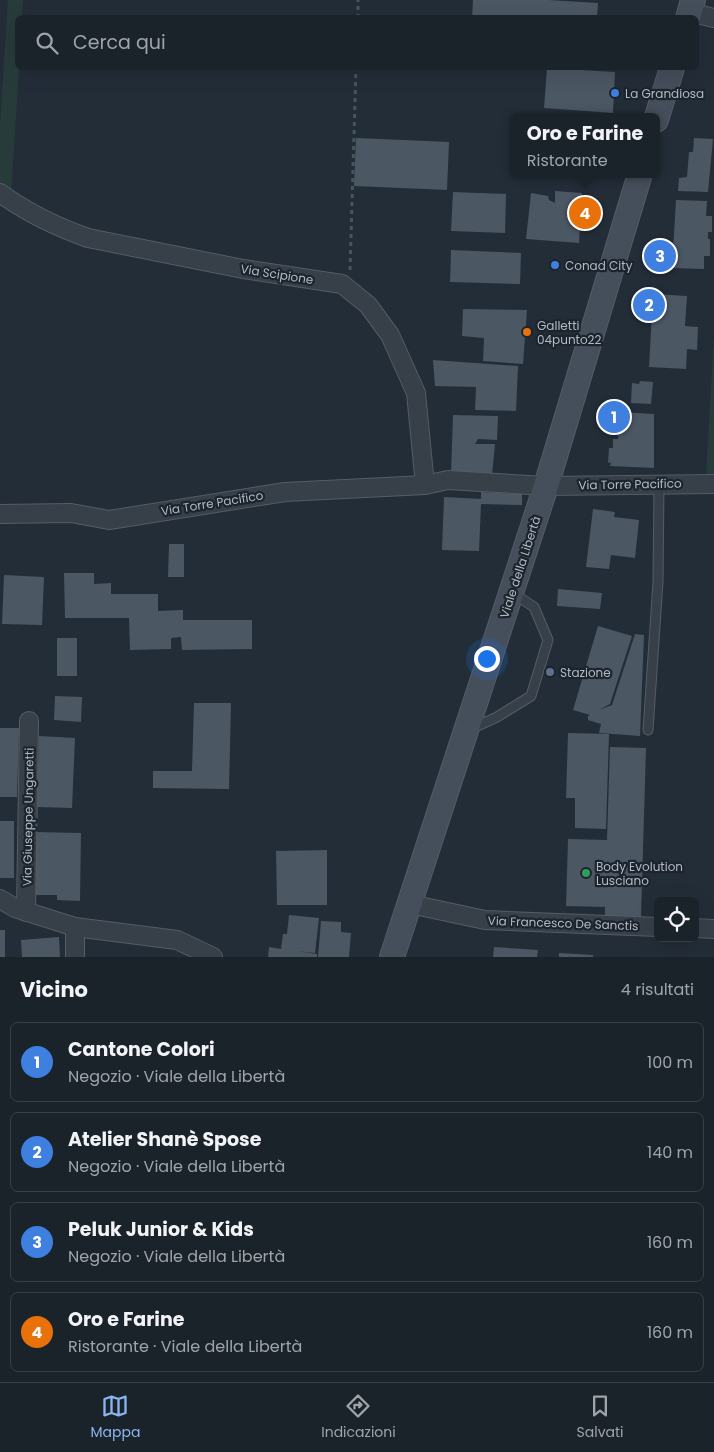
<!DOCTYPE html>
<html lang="it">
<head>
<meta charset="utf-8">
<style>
	:root { --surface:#1a222a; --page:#272f36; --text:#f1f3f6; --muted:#9fa4a8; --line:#383f47; --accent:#8bb5f0 }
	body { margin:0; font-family:Poppins,sans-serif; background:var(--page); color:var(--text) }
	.controls { position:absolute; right:15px; bottom:15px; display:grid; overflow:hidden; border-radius:8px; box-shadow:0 5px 20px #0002 }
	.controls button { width:45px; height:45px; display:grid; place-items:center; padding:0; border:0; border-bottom:1px solid var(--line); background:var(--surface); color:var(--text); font:25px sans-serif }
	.you { position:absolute; left:486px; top:658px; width:18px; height:18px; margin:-12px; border:4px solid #fff; border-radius:50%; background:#1a73e8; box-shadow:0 0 0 8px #1a73e833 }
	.badge { display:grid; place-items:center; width:32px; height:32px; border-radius:50%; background:var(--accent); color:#fff; font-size:16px; font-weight:700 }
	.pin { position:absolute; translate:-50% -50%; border:2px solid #fff; box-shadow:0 1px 5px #0006 }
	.popup { position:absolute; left:510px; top:113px; width:150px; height:65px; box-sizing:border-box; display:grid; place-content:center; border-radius:8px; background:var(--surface); filter:drop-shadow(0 1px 4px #0005); font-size:16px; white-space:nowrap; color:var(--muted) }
	.popup b { font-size:19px; color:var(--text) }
	.popup::after { content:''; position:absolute; left:50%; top:100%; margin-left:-10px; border:10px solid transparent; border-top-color:var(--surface) }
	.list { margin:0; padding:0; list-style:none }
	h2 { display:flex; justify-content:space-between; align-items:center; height:65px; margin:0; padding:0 20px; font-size:21px }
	h2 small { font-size:16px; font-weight:400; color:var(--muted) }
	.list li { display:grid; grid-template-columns:32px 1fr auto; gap:15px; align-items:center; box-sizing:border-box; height:80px; margin:0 10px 10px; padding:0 10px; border:1px solid var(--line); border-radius:8px }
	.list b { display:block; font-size:19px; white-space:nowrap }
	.list p { margin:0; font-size:16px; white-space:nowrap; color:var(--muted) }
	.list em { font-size:16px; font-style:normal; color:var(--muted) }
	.icon { flex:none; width:28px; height:28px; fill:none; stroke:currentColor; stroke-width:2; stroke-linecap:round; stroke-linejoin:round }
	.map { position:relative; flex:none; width:714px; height:957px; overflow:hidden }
	.search { position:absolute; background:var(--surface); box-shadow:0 5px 20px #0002; left:15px; right:15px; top:15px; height:55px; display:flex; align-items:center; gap:12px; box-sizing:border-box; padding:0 18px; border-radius:8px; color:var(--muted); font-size:19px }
	.sheet { height:425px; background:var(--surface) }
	nav { display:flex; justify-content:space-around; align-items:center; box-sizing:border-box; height:70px; border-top:1px solid var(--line); background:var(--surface); font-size:14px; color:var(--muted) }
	nav a { display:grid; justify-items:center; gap:2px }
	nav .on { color:var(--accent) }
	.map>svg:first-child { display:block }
	.green { fill:#283b3b }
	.building { fill:#4c5764 }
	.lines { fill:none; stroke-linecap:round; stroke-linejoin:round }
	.lane-casing { stroke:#555c66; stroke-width:11 }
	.street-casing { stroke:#555c66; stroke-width:20 }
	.secondary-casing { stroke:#555c66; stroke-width:26 }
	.path { stroke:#455758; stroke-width:3; stroke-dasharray:4 4; stroke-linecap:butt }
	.lane { stroke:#373f49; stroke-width:9 }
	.street { stroke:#373f49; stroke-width:18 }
	.secondary { stroke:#454e5b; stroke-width:24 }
	.shop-dot { fill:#3f7fe0; stroke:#1c242d; stroke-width:2 }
	.food-dot { fill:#e8710a; stroke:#1c242d; stroke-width:2 }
	.service-dot { fill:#5c6f8a; stroke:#1c242d; stroke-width:2 }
	.leisure-dot { fill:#2e9e5b; stroke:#1c242d; stroke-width:2 }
	.labels { text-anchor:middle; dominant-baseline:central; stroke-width:4.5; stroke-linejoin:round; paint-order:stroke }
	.poi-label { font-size:12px; fill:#b2b9c5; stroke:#1c242d; text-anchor:start }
	.street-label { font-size:12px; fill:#b2b9c5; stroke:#1c242d }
</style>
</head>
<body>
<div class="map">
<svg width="714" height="957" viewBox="0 0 714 957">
	<rect width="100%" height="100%" fill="#232d38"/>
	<!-- green -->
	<g class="green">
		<polygon points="8,0 23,0 22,17 18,18 19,68 11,195 0,186 0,126"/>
		<polygon points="714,336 714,475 706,475"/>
	</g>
	<!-- building -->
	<g class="building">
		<polygon points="473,0 548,0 598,3 597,18 472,18"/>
		<polygon points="547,68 615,72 613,113 544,108"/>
		<polygon points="356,138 449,142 447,190 354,186"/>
		<polygon points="694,138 713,139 708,192 678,191 679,178 687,177 689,152 693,152"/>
		<polygon points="555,174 588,174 587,178"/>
		<polygon points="555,191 582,193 579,243 526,239 531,193 548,196 549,200 555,203"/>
		<polygon points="453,192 506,194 505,233 451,231"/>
		<polygon points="676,200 707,201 706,216 712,216 712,232 708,232 708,239 710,239 710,256 704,256 704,269 672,268"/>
		<polygon points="451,250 521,253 520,284 450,282"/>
		<polygon points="653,294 687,296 685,326 698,327 697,350 687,349 686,369 649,367"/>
		<polygon points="463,309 527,310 523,364 483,361 484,338 462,336"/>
		<polygon points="433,360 518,366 516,411 475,410 476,387 435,386"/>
		<polygon points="640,381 653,382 651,404 631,403 632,383 639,384"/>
		<polygon points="619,412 654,414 654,468 610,466 611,462 608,463 609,448 613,448 613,439 618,439"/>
		<polygon points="453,415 498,416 497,440 478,439 475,444 495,444 492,475 451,474"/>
		<polygon points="481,492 522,494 522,505 481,504 479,551 442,550 444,497 481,499"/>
		<polygon points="593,509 615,512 614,517 639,520 635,558 611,555 609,569 586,567"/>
		<polygon points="169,544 184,544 184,577 168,577"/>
		<polygon points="64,573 94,573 94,584 111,583 111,594 158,594 158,611 183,610 183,620 252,620 252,649 182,650 181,637 171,638 171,649 130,650 129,618 65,618"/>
		<polygon points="4,575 44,577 42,625 2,624"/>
		<polygon points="558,589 602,593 600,609 557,606"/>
		<polygon points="598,626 632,636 610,704 599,710 612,705 635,634 644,635 640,736 599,733 601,724 588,720 588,716 590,715 573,710"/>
		<rect x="57" y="638" width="20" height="38"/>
		<polygon points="55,696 82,697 81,722 54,720"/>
		<polygon points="194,703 231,703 229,789 153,788 153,771 192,771"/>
		<polygon points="0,728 19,728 17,797 0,797"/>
		<polygon points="568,733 609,734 606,829 575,828 575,798 566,798"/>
		<polygon points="39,736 75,738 72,808 37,807"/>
		<polygon points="610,747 646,748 641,917 605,916 605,907 566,906 568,839 607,840"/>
		<rect x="0" y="821" width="14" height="57"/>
		<polygon points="36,832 81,833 80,901 57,900 57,895 36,895"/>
		<polygon points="327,850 327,905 277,905 276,851"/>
		<polygon points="289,915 319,918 315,953 297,951 317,954 317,957 268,957 269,947 281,949 283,934 287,934"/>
		<polygon points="321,921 341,922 341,932 351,933 349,957 318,957"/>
		<rect x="0" y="930" width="5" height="27"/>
		<polygon points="59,937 60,957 22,957 21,940"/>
		<polygon points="494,947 538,950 537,957 493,957"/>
		<polygon points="559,953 593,955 593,957 559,957"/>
	</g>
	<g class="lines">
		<!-- lane casing -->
		<g class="lane-casing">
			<g id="lane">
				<polyline points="471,729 497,717 531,696 548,640 534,607 511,592"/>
				<polyline points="648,730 658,582 659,484"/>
			</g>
		</g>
		<!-- street casing -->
		<g class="street-casing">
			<g id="street">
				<polyline points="689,12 714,18"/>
				<path d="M0 193C26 212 57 227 88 238L243 269 342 284 368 305 390 335 416 393 425 485"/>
				<polyline points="0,514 71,513 109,520 285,492 425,485 448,480 546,486 714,484"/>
				<polyline points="0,899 15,908 75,927 177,940 213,957"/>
				<polyline points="410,904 485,920 658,927"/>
				<polyline points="26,912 29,721"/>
				<polyline points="695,928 714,929"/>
				<polyline points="75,957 75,927"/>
			</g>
		</g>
		<!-- secondary casing -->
		<g class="secondary-casing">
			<g id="secondary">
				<polyline points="688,18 693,0"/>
				<polyline points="656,120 672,68"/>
				<polyline points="392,957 546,486 640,174"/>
			</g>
		</g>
		<!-- path -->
		<g class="path">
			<polyline points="358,18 358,0"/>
			<polyline points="350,270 356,68"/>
		</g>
		<!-- lane -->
		<use href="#lane" class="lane"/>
		<!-- street -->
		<use href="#street" class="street"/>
		<!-- secondary -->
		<use href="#secondary" class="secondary"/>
	</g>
	<!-- markers -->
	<g class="shop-dot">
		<circle cx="615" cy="93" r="5"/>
		<circle cx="555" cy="265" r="5"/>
	</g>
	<circle class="food-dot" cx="527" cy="332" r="5"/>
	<circle class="service-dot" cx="550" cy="672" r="5"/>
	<circle class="leisure-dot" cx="586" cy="873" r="5"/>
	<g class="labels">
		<!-- poi labels -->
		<g class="poi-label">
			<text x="625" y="93">La Grandiosa</text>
			<text x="565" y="265">Conad City</text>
			<text x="537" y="325">Galletti<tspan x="537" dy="14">04punto22</tspan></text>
			<text x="560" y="672">Stazione</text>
			<text x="596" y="866">Body Evolution<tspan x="596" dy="14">Lusciano</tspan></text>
		</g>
		<!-- street labels -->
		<g class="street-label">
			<text transform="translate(277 274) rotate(9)">Via Scipione</text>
			<text transform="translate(630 484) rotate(-1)">Via Torre Pacifico</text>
			<text transform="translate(212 503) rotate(-9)">Via Torre Pacifico</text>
			<text transform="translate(520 567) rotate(-72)">Viale della Libertà</text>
			<text transform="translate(28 817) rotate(-89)">Via Giuseppe Ungaretti</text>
			<text transform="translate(563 923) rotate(2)">Via Francesco De Sanctis</text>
		</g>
	</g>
</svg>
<div class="controls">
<button><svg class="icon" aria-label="locate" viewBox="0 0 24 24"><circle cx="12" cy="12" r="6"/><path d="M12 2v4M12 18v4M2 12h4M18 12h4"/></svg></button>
</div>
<div class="you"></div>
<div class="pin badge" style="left:614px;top:417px;background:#3f7fe0">1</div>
<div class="pin badge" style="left:649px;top:305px;background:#3f7fe0">2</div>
<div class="pin badge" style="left:660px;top:256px;background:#3f7fe0">3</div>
<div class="pin badge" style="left:585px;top:213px;background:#e8710a">4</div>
<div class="popup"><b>Oro e Farine</b>Ristorante</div>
<div class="search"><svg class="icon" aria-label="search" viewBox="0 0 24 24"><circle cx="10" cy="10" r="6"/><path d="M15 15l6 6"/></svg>Cerca qui</div>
</div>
<section class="sheet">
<h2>Vicino<small>4 risultati</small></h2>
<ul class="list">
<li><span class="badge" style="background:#3f7fe0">1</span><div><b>Cantone Colori</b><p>Negozio · Viale della Libertà</p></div><em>100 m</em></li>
<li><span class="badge" style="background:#3f7fe0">2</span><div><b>Atelier Shanè Spose</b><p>Negozio · Viale della Libertà</p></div><em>140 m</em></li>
<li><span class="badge" style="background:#3f7fe0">3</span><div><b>Peluk Junior &amp; Kids</b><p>Negozio · Viale della Libertà</p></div><em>160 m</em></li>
<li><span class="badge" style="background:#e8710a">4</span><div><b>Oro e Farine</b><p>Ristorante · Viale della Libertà</p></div><em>160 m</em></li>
</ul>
</section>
<nav>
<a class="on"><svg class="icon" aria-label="map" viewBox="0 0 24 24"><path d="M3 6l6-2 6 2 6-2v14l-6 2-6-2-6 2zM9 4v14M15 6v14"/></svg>Mappa</a>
<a><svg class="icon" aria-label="directions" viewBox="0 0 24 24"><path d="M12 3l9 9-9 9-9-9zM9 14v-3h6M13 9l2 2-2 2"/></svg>Indicazioni</a>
<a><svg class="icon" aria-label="saved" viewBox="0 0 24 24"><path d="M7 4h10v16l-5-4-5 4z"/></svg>Salvati</a>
</nav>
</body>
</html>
